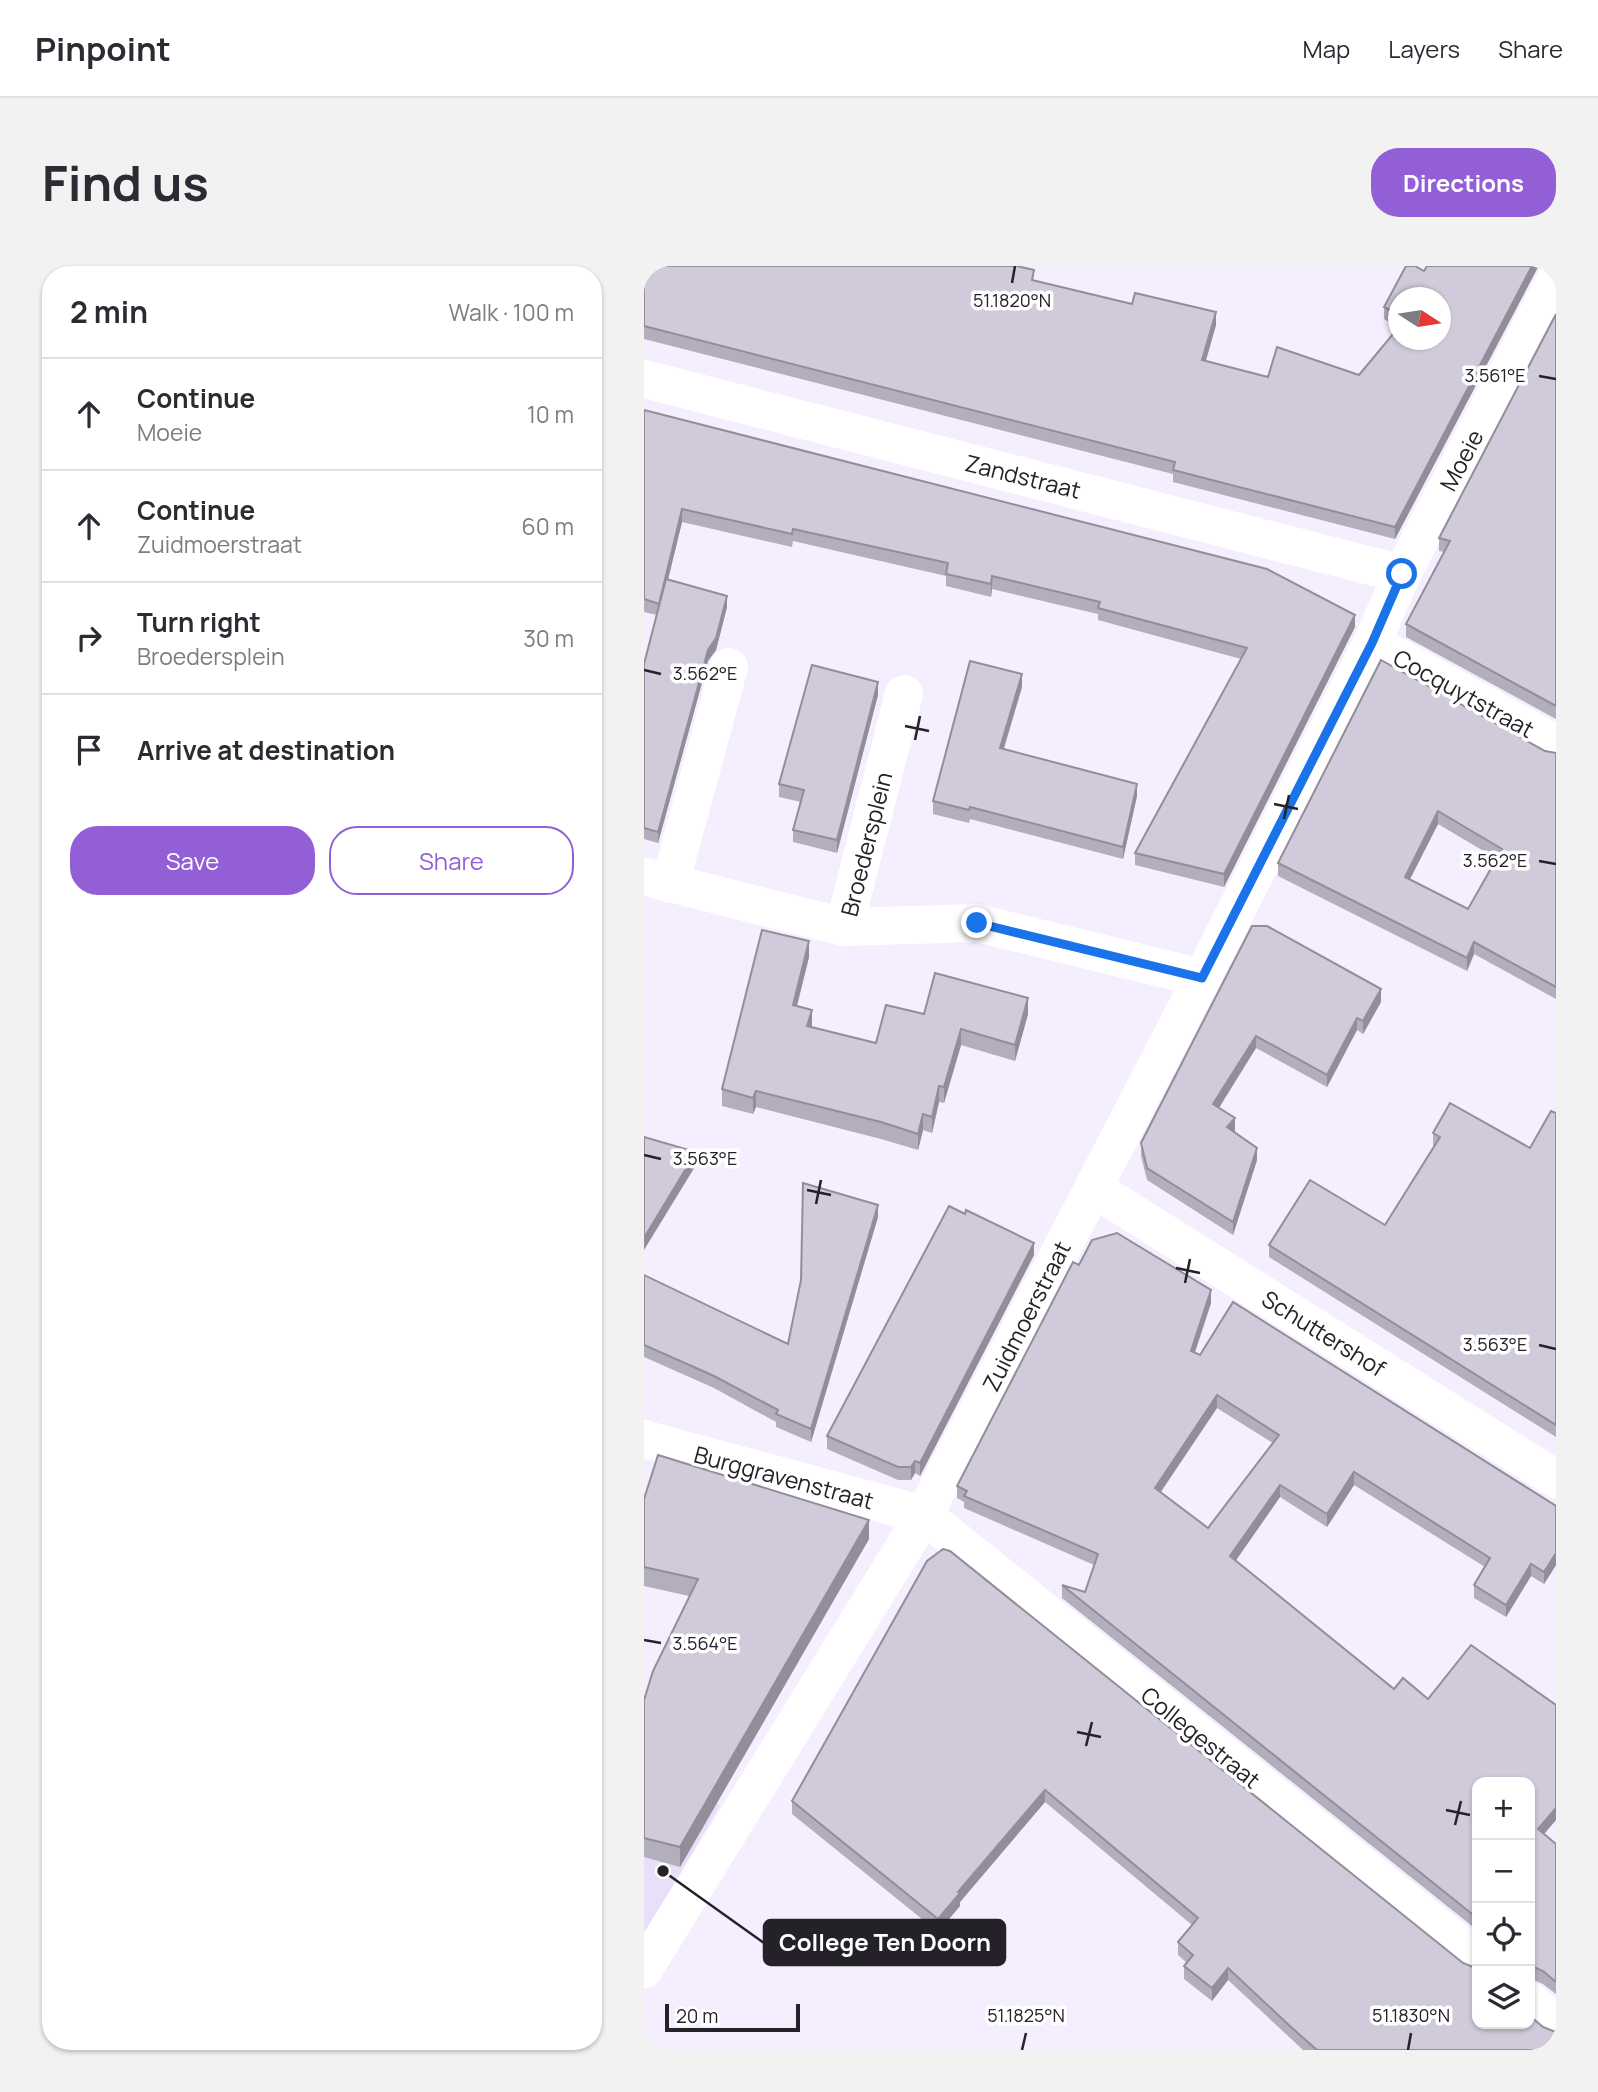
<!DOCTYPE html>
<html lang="en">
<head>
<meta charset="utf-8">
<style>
	:root { --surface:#fff; --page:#f2f2f3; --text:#2b2b33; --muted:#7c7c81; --line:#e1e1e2; --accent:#935fd7 }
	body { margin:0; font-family:Manrope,sans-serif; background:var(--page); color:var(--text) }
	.controls { position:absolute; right:21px; bottom:21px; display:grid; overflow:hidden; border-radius:14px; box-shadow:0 2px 5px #0004 }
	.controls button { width:63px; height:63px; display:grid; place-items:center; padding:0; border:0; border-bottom:2px solid var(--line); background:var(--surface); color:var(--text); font:35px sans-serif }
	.compass { position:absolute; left:744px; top:21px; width:63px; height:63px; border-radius:50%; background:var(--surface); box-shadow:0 2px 5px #0004; rotate:102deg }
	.scale { position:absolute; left:21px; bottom:18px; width:135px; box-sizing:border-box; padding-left:7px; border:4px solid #242228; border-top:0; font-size:19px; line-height:24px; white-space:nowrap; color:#242228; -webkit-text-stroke:5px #fff; paint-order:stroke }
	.stop { position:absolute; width:21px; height:21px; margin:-16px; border:5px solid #1a73e8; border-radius:50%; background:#fff }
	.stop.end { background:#1a73e8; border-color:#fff; box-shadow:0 2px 7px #0008 }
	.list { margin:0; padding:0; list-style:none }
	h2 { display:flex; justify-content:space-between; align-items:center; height:91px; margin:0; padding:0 28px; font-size:30px }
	h2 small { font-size:23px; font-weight:400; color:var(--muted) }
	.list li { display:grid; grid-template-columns:46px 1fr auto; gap:21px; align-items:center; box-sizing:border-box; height:112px; padding:0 28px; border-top:2px solid var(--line) }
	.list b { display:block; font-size:26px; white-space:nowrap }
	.list p { margin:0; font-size:23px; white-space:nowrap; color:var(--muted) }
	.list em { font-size:23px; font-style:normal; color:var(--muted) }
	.actions { display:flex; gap:14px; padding:21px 28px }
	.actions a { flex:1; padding:16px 0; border:2px solid var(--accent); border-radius:28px; text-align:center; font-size:24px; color:var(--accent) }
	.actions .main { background:var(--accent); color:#fff }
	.icon { flex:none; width:38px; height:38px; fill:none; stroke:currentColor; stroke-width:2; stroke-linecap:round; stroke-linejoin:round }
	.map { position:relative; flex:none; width:912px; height:1784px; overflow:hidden; border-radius:28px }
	header { display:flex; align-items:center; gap:42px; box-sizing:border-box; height:98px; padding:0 35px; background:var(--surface); border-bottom:2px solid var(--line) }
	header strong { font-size:33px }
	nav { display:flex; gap:38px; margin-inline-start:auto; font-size:24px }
	.intro { display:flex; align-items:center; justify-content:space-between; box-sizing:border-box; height:168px; padding:0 42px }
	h1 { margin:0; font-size:49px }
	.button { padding:18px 32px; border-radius:28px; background:var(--accent); color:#fff; font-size:24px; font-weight:700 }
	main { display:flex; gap:42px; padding:0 42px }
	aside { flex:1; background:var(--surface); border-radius:28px; box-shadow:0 2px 5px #0004 }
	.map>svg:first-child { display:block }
	.built { fill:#e8e0f8 }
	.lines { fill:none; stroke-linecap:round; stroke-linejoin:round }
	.minor { stroke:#fff; stroke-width:38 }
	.wall { fill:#b3aebc; fill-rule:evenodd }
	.shaded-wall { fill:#928d99 }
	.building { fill:#d0cadb; stroke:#928d99; stroke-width:2; fill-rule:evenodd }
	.route { stroke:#1a73e8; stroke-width:9 }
	.ticks { fill:none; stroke:#242228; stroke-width:2.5 }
	.labels { text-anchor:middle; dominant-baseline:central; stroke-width:7; stroke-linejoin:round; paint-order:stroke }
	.street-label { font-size:23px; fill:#242228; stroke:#fff }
	.ticks-label { font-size:18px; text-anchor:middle; fill:#242228; stroke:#fff; stroke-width:7; stroke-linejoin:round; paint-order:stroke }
	.leader { fill:none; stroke:#242228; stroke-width:2.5 }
	.callout-dot { fill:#242228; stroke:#fff; stroke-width:2.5 }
	.callout { fill:#242228; stroke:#242228; stroke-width:2.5 }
	.callout-label { font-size:24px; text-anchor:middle; font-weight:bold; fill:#fff }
</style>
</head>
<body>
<header>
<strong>Pinpoint</strong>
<nav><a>Map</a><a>Layers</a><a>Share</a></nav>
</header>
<div class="intro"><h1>Find us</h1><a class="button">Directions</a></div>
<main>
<aside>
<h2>2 min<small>Walk · 100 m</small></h2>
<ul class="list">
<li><svg class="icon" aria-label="ahead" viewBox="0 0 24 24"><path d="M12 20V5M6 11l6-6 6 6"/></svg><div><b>Continue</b><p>Moeie</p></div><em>10 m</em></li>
<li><svg class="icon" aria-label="ahead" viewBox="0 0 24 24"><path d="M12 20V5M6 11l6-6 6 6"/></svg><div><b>Continue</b><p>Zuidmoerstraat</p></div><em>60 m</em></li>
<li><svg class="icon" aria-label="right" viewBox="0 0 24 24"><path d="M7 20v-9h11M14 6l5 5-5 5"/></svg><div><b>Turn right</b><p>Broedersplein</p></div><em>30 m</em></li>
<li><svg class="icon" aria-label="arrive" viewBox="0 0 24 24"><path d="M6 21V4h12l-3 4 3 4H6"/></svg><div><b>Arrive at destination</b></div></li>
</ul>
<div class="actions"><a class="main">Save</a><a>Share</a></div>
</aside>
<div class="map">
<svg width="912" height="1784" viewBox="0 0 912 1784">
	<rect width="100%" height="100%" fill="#f4eeff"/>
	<!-- built -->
	<polygon class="built" points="0,1515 76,1539 0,1671"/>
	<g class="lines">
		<!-- minor -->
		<g class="minor">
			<polyline points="0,113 758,308"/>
			<polyline points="728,377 912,478"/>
			<polyline points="260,428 200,661 333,657 558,712"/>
			<polyline points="2,611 200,661"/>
			<polyline points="26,618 85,401"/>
			<polyline points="449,922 912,1213"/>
			<polyline points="0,1173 280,1249 833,1692"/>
			<polyline points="0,1703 280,1249 558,712 728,377 758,308 912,13"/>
			<polyline points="886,1735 912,1756"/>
		</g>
	</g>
	<!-- wall -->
	<g class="wall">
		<polygon points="0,0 390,15 572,59 562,95 624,111 715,109 796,74 754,32 754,61 740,53 740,41 780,5 893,3 751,273 529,216 529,208 0,73"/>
		<polygon points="912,48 912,453 762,371 762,358 800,286 795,285 795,272"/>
		<polygon points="0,144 711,361 580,621 491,599 491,587 597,393 454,354 454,348 348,323 347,331 302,320 302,310 149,275 148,281 38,256 24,314 83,341 72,384 64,395 14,577 0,573 0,398 13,349 0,346"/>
		<polygon points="378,421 360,483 493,530 479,593 326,553 325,557 289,548 289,535"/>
		<polygon points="234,429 193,587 149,576 149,564 157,536 135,531 135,518"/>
		<path d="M901 485 912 487V733L830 688 823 705 634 610V597ZM794 558 853 593 824 643 766 613Z"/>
		<polygon points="608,660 737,736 719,768 713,764 683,821 612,782 575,842 591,865 590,866 613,894 589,969 503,914 497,890 497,877"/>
		<polygon points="165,691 153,740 167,761 232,777 280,748 384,748 371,795 317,779 300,837 295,836 288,867 279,864 274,884 237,873 112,841 109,848 78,840 78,823"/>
		<polygon points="912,847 912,1171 625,991 625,979 741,959 790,880 789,879 789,867 886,882"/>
		<polygon points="234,951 167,1176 132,1161 132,1156 70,1122 0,1091 0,1009 144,1078"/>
		<path d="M473 967 567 1024V1037L551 1087 556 1089 589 1036 912 1240V1299L900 1318 887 1310 862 1351 830 1332V1319L841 1301 710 1219 683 1261 636 1231 591 1295 750 1423 759 1412 784 1433 827 1379 912 1439V1554L900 1568 912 1578V1728L899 1718 890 1714H886V1516H833V1664L418 1332V1319L441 1326 450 1299 320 1242V1236L313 1232V1220L429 996 435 999 448 974ZM573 1142 629 1177 564 1262 517 1226Z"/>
		<polygon points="390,989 276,1210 271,1207 267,1214 254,1214 183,1183 183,1170"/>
		<polygon points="0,1233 225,1273 36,1601 0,1591 0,1434 45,1330 0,1320"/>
		<polygon points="283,1295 912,1784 659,1784 584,1714 568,1735 540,1713 540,1700 543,1697 534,1689 534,1676 548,1659 401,1536 316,1636 316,1640 294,1666 148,1548 148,1535"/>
	</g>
	<!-- shaded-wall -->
	<g class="shaded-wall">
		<polygon points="888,0 895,0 893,3 751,273 751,261"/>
		<polygon points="572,46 572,59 558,107 558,94"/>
		<polygon points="38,243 38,256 15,350 15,338"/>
		<polygon points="348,310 348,323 347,331 347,318"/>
		<polygon points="83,330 83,341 72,384 64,395 14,577 14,566 64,384"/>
		<polygon points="711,349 711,361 580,621 580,608"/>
		<polygon points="378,408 378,421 356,494 356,482"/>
		<polygon points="234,416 234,429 193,587 193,574"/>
		<polygon points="493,518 493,530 479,593 479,581"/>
		<polygon points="794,545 794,558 761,623 761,611"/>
		<polygon points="165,675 165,691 149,755 149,739"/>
		<polygon points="830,676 830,688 823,705 823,692"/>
		<polygon points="737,723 737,736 719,768 719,755"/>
		<polygon points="384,732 384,748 371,795 371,779"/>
		<polygon points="168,744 168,760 163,776 163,760"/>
		<polygon points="713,752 713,764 683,821 683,809"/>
		<polygon points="317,763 317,779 300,837 300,821"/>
		<polygon points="612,770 612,782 569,851 569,838"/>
		<polygon points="295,820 295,836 288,867 288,851"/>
		<polygon points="112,825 112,841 109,848 109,832"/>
		<polygon points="279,848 279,864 274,884 274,868"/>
		<polygon points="591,852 591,865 583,873 583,861"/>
		<polygon points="613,882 613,894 589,969 589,956"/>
		<polygon points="52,886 52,899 0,984 0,972"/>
		<polygon points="234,939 234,951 167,1176 167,1163"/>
		<polygon points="390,977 390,989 276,1210 276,1197"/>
		<polygon points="567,1024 567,1037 547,1097 547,1085"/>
		<polygon points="573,1129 573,1142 511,1234 511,1222"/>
		<polygon points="271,1195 271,1207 267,1214 267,1201"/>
		<polygon points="710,1206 710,1219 683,1261 683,1248"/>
		<polygon points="636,1219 636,1231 586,1303 586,1290"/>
		<polygon points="225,1254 225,1273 36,1601 36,1581"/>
		<polygon points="912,1287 912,1299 900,1318 900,1306"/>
		<polygon points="887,1298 887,1310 862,1351 862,1339"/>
		<polygon points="401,1524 401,1536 316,1636 316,1640 294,1666 294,1653 314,1626"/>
		<polygon points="912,1542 912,1554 894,1575 894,1563"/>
		<polygon points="584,1702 584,1714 568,1735 568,1722"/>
	</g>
	<!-- building -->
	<g class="building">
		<polygon points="0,0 373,0 390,4 388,14 488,38 491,27 572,46 558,94 624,111 633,81 715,109 754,62 754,74 796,74 796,32 754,32 754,48 740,41 762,0 771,0 780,5 783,0 888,0 751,261 529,204 531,196 0,60"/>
		<polygon points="912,48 912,440 762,358 806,275 795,272"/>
		<polygon points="0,144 623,303 711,349 580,608 491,587 603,382 454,342 456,336 348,310 347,318 302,308 304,297 149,263 148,268 38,243 15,338 0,333"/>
		<polygon points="22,313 83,330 72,372 64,384 14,566 0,562 0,398"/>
		<path d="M737 394 901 485 912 487V721L830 676 823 692 634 597ZM794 545 858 583 824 643 761 611Z"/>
		<polygon points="326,395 378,408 356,482 493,518 479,581 326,541 325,544 289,535"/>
		<polygon points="168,399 234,416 193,574 149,564 160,524 135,518"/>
		<polygon points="608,660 623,660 737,723 719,755 713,752 683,809 612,770 569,838 591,852 583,861 613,882 589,956 503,902 497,877"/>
		<polygon points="118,664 165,675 149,739 168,744 163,760 232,777 242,739 280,748 291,707 384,732 371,779 317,763 300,821 295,820 288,851 279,848 274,868 237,856 112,825 109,832 78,823"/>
		<polygon points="806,837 886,882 907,845 912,847 912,1159 625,979 666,914 741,959 796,871 789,867"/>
		<polygon points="0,871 52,886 0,972"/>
		<polygon points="159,917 234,939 167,1163 132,1148 134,1144 70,1110 0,1079 0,1009 144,1078 157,1014"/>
		<polygon points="305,940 321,948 322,944 390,977 276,1197 271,1195 267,1201 254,1201 183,1170"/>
		<path d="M473 967 567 1024 547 1085 556 1089 589 1036 912 1240V1287L900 1306 887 1298 862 1339 830 1319 846 1292 710 1206 683 1248 636 1219 586 1290 750 1423 759 1412 784 1433 827 1379 912 1439V1542L894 1563 912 1578V1716L899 1705 890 1701H886V1516H833V1652L418 1319 441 1326 454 1288 320 1230 323 1225 313 1220 429 996 435 999 448 974ZM573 1129 635 1169 564 1262 511 1222Z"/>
		<polygon points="14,1189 225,1254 36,1581 0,1572 0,1434 9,1405 54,1313 0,1301 0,1233"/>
		<polygon points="299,1283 306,1285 819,1697 829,1701 833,1701 833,1758 886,1758 886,1750 899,1761 909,1765 912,1765 912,1784 673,1784 648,1762 584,1702 568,1722 540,1700 549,1689 534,1676 554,1652 401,1524 314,1626 316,1627 294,1653 148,1535 283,1295"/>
	</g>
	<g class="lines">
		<!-- route -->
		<polyline class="route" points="333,657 558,712 728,377 758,308"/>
	</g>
	<!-- ticks -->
	<path class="ticks" d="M368 17 371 0M895 110 912 113M0 404 17 408M261 460 285 465M271 474 276 450M630 538 654 543M640 553 645 529M895 595 912 598M0 889 17 893M163 924 187 929M172 938 177 914M532 1002 556 1007M541 1017 546 993M895 1079 912 1083M0 1374 17 1377M433 1466 457 1471M442 1480 448 1456M802 1544 826 1549M811 1559 817 1535M378 1784 382 1767M764 1784 767 1767"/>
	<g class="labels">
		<!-- street labels -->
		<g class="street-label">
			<text transform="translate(817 194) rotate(-62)">Moeie</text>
			<text transform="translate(379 210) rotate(14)">Zandstraat</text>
			<text transform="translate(820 427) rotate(29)">Cocquytstraat</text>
			<text transform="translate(222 578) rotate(-76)">Broedersplein</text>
			<text transform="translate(382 1050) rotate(-63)">Zuidmoerstraat</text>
			<text transform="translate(680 1067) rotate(32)">Schuttershof</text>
			<text transform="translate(140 1211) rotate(15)">Burggravenstraat</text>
			<text transform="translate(557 1471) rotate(39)">Collegestraat</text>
		</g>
	</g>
	<g class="ticks-label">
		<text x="368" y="41">51.1820°N</text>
		<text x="851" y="116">3.561°E</text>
		<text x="61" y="414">3.562°E</text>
		<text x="851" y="601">3.562°E</text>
		<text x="61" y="899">3.563°E</text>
		<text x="851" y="1085">3.563°E</text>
		<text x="61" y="1384">3.564°E</text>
		<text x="382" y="1756">51.1825°N</text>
		<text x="767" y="1756">51.1830°N</text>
	</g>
	<!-- callouts -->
	<path class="leader" d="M19 1605L120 1677"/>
	<circle class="callout-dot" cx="19" cy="1605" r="7"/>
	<rect class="callout" x="120" y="1654" width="241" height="45" rx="7"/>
	<g class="callout-label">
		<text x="241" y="1685">College Ten Doorn</text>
	</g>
</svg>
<div class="controls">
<button>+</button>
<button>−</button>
<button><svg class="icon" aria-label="locate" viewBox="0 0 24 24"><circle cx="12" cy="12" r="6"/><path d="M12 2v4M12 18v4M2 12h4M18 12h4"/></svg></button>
<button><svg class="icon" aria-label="layers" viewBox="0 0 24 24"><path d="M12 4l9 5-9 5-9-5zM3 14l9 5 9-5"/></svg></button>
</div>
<svg class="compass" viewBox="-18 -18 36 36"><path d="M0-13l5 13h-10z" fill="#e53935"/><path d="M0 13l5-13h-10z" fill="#7c7c81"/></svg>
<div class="scale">20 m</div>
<div class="stop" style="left:758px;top:308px"></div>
<div class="stop end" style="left:333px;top:657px"></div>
</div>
</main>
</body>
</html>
